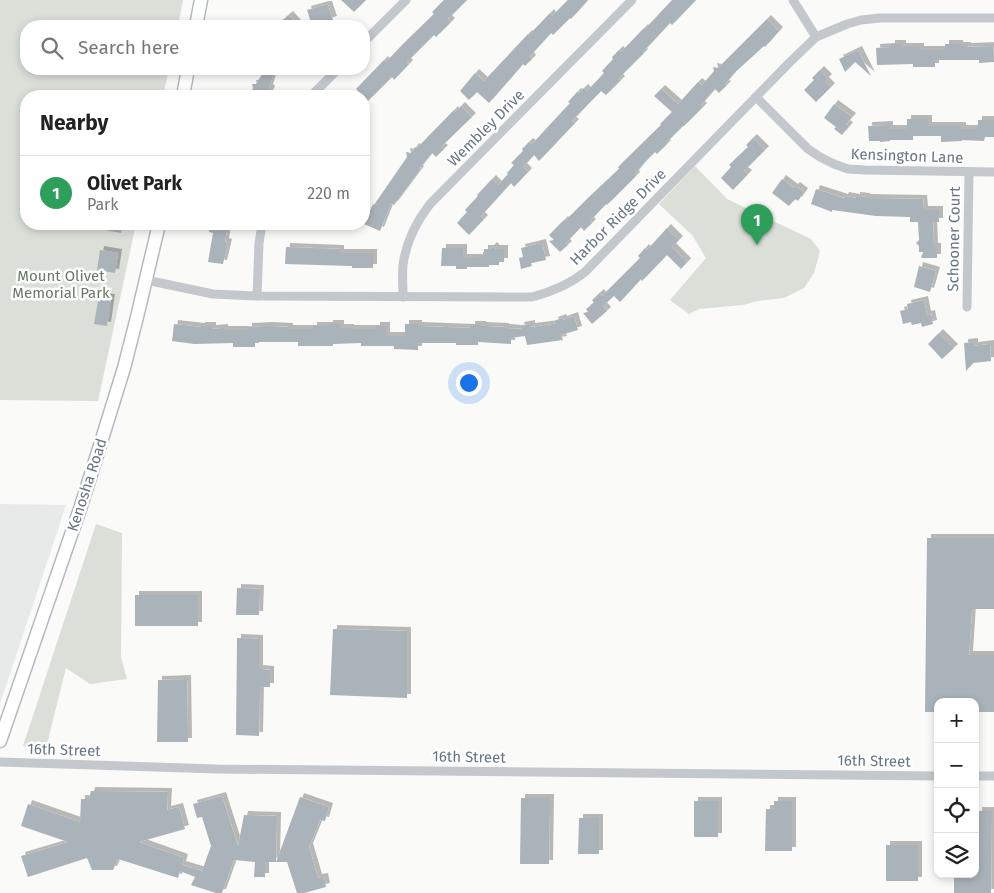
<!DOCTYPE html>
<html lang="en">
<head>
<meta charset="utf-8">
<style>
	:root { --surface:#fff; --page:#f6f6f6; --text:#222; --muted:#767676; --line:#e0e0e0; --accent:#e4572e }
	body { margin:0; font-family:"Fira Sans",sans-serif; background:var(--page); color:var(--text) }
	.controls { position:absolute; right:15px; bottom:15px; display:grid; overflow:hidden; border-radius:10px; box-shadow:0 2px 8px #0003 }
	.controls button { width:45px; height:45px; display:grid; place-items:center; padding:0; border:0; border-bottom:1px solid var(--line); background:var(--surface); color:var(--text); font:25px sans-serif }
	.you { position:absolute; left:468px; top:382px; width:18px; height:18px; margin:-12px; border:4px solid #fff; border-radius:50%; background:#1a73e8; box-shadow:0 0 0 8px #1a73e833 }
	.badge { display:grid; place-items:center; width:32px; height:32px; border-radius:50%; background:var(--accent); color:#fff; font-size:16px; font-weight:700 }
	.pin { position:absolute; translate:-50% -41px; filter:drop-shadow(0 1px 2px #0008) }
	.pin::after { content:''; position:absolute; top:26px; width:18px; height:15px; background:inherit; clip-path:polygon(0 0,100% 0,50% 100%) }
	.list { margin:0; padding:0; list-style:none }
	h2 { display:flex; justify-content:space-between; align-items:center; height:65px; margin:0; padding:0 20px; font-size:21px }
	h2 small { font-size:16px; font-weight:400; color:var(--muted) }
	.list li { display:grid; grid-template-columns:32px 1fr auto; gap:15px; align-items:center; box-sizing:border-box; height:75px; padding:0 20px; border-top:1px solid var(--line) }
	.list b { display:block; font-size:19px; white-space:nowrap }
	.list p { margin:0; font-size:16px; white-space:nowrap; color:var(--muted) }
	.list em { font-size:16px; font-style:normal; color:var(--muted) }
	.icon { flex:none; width:28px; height:28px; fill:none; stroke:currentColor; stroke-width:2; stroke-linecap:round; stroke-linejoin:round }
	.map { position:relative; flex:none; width:994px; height:893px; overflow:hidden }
	.search { position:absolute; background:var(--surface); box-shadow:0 2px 8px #0003; left:20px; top:20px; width:350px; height:55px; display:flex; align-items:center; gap:12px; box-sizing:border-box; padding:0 18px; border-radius:20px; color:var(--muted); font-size:19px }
	.panel { position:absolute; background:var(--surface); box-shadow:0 2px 8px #0003; left:20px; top:90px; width:350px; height:140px; border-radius:20px }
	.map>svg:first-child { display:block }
	.built { fill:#e8e9e9 }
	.green { fill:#dadfd7 }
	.building { fill:#aab3b9; filter:url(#shadow) }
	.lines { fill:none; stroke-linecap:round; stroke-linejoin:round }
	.secondary-casing { stroke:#b3babf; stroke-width:15 }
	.street { stroke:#c3c8cc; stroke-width:9 }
	.secondary { stroke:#fff; stroke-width:12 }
	.labels { text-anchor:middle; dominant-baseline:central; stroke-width:5; stroke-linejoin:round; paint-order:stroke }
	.street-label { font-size:15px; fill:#657683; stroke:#fff }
	.park-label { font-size:15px; fill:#687a64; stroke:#fff }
</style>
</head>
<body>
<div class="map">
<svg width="994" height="893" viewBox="0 0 994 893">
	<defs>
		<filter id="shadow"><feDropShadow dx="4" dy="-4" stdDeviation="0" flood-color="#0004"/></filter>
	</defs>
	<rect width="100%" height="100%" fill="#fafaf8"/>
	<!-- built -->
	<polygon class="built" points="0,504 66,505 0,704"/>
	<!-- green -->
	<g class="green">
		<polygon points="0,0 183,0 178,26 26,26 26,69 169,69 163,96 26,96 26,224 136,224 98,401 0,400"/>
		<polygon points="695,166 727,199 811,239 820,251 814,273 804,288 784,298 757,301 743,305 699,309 689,314 670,300 706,258 692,235 659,204"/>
		<polygon points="96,524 122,533 121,657 127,679 90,684 66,668 45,752 23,746"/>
	</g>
	<!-- building -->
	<g class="building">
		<polygon points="341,0 366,0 354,12"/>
		<polygon points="444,0 467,0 448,19 451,22 436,37 434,35 407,62 409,64 394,80 392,77 368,101 356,89 384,60 386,62 402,45 434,14 432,12"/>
		<polygon points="568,0 588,0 571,19 570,18 553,35 551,33 530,56 532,59 525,66 523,64 489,103 477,92 469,100 460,91 475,73 484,81 528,34 529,35 550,13 552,16"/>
		<polygon points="672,0 696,0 672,25 670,23 643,52 644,53 619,78 621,80 606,95 601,91 572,121 575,123 539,161 534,155 523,167 528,172 514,187 511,183 481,216 484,219 469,235 457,223 467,212 465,210 478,196 477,195 492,179 498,185 508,174 507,173 514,165 511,163 523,151 522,149 529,142 532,144 570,103 568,102 577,92 579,93 584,88 587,91 604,73 602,71 613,59 612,57 619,50 621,52 644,28 645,29"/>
		<polygon points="325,5 328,5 333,20 312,26 307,10"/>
		<polygon points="289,15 299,26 276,26"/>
		<polygon points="767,19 779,31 765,47 764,46 731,76 732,76 725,84 727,85 719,93 715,89 701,105 703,107 684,126 683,126 666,143 667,144 657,154 655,152 644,163 635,174 636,176 607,205 606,204 590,221 592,223 584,231 581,227 566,243 568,245 560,252 549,241 554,240 549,235 564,220 565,221 588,198 619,169 618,167 661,125 660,124 672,112 654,96 661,89 678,104 698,82 702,85 714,71 713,67 718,68"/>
		<polygon points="891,44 902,44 902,47 920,47 920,50 945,50 945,44 959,44 959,46 967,46 967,47 993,46 994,62 979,63 979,60 935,60 935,67 913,67 913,64 877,65 876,48 891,47"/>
		<polygon points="858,50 871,76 855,62 845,72 839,59"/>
		<polygon points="265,69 275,69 269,88 271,90 268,96 248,96 253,88 252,84 256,84"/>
		<polygon points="820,70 828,78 825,81 831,87 816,102 804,90 814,80 812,78"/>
		<polygon points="834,104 852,117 846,124 849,126 842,135 834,129 836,127 824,118"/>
		<polygon points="461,106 472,117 441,147 444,149 436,157 432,153 419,169 420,170 394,205 391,203 380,231 364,224 373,204 374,205 407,157 406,152 411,153 415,147 417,148 454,110 455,112"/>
		<polygon points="907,119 928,119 928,126 962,126 962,129 978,129 978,120 994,120 994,137 985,137 984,141 962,140 962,141 941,142 941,136 913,136 913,140 890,140 890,141 880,142 880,141 869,141 868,126 889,125 889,129 907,129"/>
		<polygon points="753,138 765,150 744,171 748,174 733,190 721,178 731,167 729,165 748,147 746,145"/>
		<polygon points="782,179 794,188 796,186 804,192 798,201 795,199 789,206 772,193"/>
		<polygon points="816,189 844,198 845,196 856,198 856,196 866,197 866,198 923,199 924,210 939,210 939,222 933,222 934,247 937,247 937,258 921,258 923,252 919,252 919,246 916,243 919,240 918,222 910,222 910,217 876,216 832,210 832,212 811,204"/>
		<polygon points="93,224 123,224 121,233 93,228"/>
		<polygon points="210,224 228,224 225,242 228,243 223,264 208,262 213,233 209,232"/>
		<polygon points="667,228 679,240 672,247 687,262 681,269 667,255 642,281 641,279 620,302 614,296 603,306 607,311 592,324 583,313 588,312 586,309 594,303 592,300 600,293 602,296 640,258 638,256 645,248 647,250"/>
		<polygon points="542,243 546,260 531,263 532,266 521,269 519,258 523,257 521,248"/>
		<polygon points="493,246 496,249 504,249 504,262 499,262 499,265 489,265 489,267 467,267 467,269 456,269 456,266 441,266 442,248 463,248 463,258 479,258 479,256 484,256 484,249 490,249"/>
		<polygon points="286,247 340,249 340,253 373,253 373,268 352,268 352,266 285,264"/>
		<polygon points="100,250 118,253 115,273 97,270"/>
		<polygon points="919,266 936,271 930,292 914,287"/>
		<polygon points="101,297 111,298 107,326 94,324 98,301 100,302"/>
		<polygon points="924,300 927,315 931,314 933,324 922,327 921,323 912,325 911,322 903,324 900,311 908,309 907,304"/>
		<polygon points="574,316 578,330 561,335 563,340 527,345 525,336 511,338 511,344 478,342 478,345 456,345 456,343 418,343 418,350 394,349 394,346 361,346 361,343 333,344 333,346 298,346 298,342 255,342 255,347 233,347 233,343 194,344 172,341 174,324 201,327 201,326 212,326 212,329 224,328 224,330 248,330 248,327 268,326 289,327 289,329 313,329 313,326 329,326 329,324 340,324 340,328 350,328 350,329 376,329 376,326 386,326 386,336 405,336 405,324 418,324 418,326 471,328 471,325 482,325 482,326 505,327 505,328 521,329 520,326 531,324 531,327 555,324 554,321 562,318 563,320"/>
		<polygon points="939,333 954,348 942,359 928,344"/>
		<polygon points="974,342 974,346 990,344 991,361 973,363 966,371 964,343"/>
		<polygon points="927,538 994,538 994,609 972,609 969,655 994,655 994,712 975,712 975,702 938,702 938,712 925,712"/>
		<polygon points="237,588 260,589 259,615 236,615"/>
		<rect x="135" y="595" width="63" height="31"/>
		<polygon points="333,629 407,631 407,698 330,695"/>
		<polygon points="237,638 259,639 259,669 270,670 270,687 260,687 259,736 236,735"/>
		<polygon points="187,679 188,742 157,742 158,680"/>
		<polygon points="91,791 168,792 167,810 179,807 185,829 139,842 184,858 182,865 202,871 211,846 202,817 197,818 193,804 222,796 238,846 244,815 277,816 276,862 300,797 329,807 325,821 320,820 309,847 318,878 324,877 326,887 304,893 297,893 287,862 265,862 265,877 254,877 255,862 234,860 222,893 216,893 191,885 195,877 180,871 178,878 118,859 113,870 92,870 87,858 28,877 21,856 68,842 21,826 28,804 80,822 81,799 89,799"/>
		<polygon points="521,798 550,798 549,864 520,864"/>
		<rect x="694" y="801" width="24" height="36"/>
		<polygon points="774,801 792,801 792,851 765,851 766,809 774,809"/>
		<polygon points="978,811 992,811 991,893 954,893 954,874 977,874"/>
		<polygon points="579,818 599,818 599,854 578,854"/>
		<rect x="886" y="845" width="32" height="36"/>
	</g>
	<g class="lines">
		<!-- secondary casing -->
		<g class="secondary-casing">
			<g id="secondary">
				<polyline points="196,26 201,0"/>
				<polyline points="183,96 188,69"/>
				<polyline points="0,741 81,506 102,439 124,368 137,317 159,224"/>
			</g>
		</g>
		<!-- street -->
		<g class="street">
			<polyline points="793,0 816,37"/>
			<polyline points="364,42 406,0"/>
			<polyline points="311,96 338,69"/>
			<polyline points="756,97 808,149 820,157 834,164 848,169 865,170 994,172"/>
			<path d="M146 280 213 294 257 296 532 297C551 292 570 284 585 272L790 62 816 37 847 24 861 20 880 18H994"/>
			<polyline points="257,296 259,243 262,224"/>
			<path d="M403 297C403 287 402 275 403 265 406 242 416 222 430 204L632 0"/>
			<polyline points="967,307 969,172"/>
			<polyline points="0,762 217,769 938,776"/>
			<polyline points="975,776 994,776"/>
		</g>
		<!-- secondary -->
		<use href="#secondary" class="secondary"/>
	</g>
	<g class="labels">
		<!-- street labels -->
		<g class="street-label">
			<text transform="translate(486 128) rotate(-45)">Wembley Drive</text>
			<text transform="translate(907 156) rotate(2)">Kensington Lane</text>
			<text transform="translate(618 217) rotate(-45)">Harbor Ridge Drive</text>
			<text transform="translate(954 239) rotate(-89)">Schooner Court</text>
			<text transform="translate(87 485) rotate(-72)">Kenosha Road</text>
			<text transform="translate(64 750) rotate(2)">16th Street</text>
			<text transform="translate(469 757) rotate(1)">16th Street</text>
			<text transform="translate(874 761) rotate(1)">16th Street</text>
		</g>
		<!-- park labels -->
		<g class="park-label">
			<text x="61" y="276">Mount Olivet<tspan x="61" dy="17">Memorial Park</tspan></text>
		</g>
	</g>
</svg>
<div class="controls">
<button>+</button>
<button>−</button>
<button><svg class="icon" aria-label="locate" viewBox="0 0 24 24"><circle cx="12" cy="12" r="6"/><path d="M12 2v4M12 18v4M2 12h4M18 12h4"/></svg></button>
<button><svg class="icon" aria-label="layers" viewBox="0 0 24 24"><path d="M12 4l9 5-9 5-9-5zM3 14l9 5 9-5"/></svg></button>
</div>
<div class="you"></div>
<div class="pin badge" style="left:757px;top:245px;background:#2e9e5b">1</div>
<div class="search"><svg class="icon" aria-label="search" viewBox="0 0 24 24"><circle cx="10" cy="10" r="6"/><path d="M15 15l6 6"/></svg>Search here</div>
<section class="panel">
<h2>Nearby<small></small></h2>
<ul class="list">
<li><span class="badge" style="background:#2e9e5b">1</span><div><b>Olivet Park</b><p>Park</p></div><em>220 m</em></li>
</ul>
</section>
</div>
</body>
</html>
